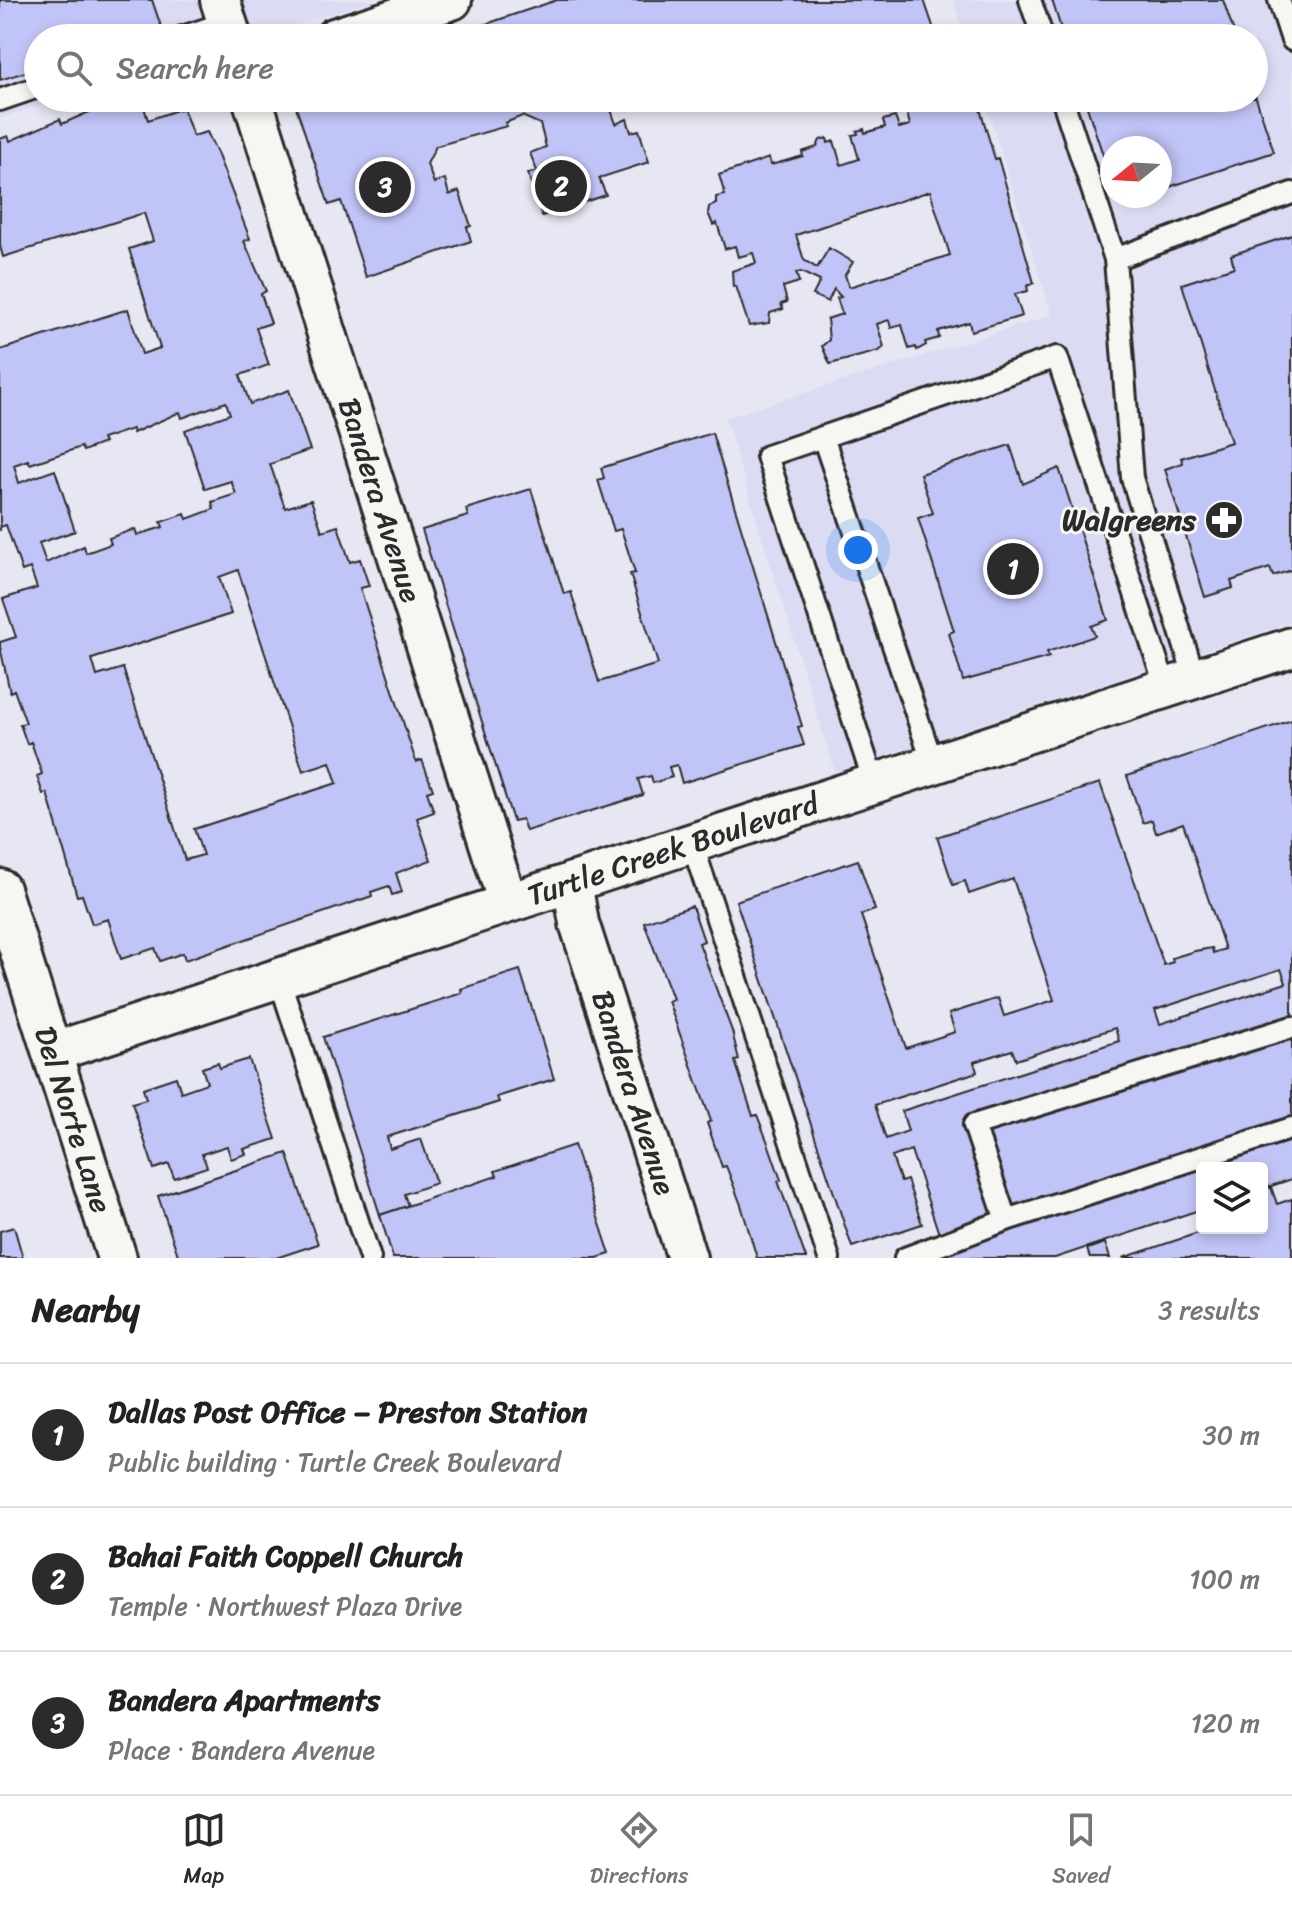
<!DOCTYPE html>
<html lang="en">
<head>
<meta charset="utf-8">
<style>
	:root { --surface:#fff; --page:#f2f2f2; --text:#222; --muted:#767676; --line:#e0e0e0; --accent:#2b2b2b }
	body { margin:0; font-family:Sriracha,sans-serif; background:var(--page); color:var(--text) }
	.controls { position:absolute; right:24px; bottom:24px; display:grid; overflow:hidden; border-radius:8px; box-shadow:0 4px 12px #0003 }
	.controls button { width:72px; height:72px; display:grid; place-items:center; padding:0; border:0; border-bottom:2px solid var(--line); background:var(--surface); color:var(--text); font:40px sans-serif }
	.compass { position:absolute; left:1100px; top:136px; width:72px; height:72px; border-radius:50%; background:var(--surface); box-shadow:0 4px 12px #0003; rotate:252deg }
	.you { position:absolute; left:858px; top:550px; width:28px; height:28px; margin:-20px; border:6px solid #fff; border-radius:50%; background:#1a73e8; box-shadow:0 0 0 12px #1a73e833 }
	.badge { display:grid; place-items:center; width:52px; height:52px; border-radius:50%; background:var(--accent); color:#fff; font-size:26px; font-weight:700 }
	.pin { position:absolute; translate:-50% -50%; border:4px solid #fff; box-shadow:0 2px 8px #0006 }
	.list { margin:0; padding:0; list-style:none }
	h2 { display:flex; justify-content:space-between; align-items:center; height:104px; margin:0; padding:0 32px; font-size:34px }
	h2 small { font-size:26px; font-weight:400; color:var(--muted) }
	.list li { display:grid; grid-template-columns:52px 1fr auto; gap:24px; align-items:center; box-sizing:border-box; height:144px; padding:0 32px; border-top:2px solid var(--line) }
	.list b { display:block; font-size:30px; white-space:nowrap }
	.list p { margin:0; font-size:26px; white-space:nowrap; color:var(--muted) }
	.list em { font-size:26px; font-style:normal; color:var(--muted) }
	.icon { flex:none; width:44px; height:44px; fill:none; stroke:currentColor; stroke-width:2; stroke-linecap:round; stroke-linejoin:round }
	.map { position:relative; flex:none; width:1292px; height:1258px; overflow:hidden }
	.search { position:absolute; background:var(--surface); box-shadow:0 4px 12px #0003; left:24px; right:24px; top:24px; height:88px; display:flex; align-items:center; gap:20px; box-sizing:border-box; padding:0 28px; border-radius:44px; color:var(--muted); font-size:30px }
	.sheet { height:536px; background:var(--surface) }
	nav { display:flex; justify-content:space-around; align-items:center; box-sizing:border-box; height:112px; border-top:2px solid var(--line); background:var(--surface); font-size:22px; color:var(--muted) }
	nav a { display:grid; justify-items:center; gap:4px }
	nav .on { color:var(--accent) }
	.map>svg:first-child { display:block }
	.built { fill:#dbdcf4; fill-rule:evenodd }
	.building { fill:#c1c4f6; stroke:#2b2b2b; stroke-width:2; fill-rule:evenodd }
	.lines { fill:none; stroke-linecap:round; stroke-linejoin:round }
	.service-casing { stroke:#2b2b2b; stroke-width:26 }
	.minor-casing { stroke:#2b2b2b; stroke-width:44 }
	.service { stroke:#f6f6f2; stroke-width:20 }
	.minor { stroke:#f6f6f2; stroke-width:38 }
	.labels { text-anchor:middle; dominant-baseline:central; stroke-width:6; stroke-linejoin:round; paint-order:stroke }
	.street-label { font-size:30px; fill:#2b2b2b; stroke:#f6f6f2 }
	.poi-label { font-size:30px; font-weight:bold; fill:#2b2b2b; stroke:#f6f6f2; text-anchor:end }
</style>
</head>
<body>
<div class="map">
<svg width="1292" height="1258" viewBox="0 0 1292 1258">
	<rect width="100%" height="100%" fill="#e6e7f3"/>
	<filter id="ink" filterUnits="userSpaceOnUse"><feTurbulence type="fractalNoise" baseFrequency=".0125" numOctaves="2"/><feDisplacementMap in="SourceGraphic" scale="16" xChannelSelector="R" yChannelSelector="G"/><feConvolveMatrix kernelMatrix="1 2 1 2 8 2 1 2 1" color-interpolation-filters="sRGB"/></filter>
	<g filter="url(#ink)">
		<!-- built -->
		<g class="built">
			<polygon points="0,0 375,0 254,38 38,38 38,98 63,98 0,118"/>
			<path d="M953 0H1292V622L835 772 725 418 1052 315 984 98H1254V38H965ZM1112 148H1160V196H1112Z"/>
		</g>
		<!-- building -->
		<g class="building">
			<polygon points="0,0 152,0 165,38 38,38 38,68 0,80"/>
			<polygon points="557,0 924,0 937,38 835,38 832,31 815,22 796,29 799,38 445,38"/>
			<polygon points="1052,0 1223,0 1236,38 1064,38"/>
			<polygon points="1254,92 1274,152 1160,190 1160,148 1112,148 1112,182 1084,98 1254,98"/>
			<path d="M141 98 148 120 183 108 193 136 207 132 217 153 250 239 244 241 266 291 261 294 271 323 256 328 269 365 240 375 250 404 289 390 310 450 270 464 285 508 311 500 322 531 338 526 350 562 360 559 369 586 360 588 416 762 422 760 433 790 427 792 434 812 417 818 431 860 396 873 402 892 392 895 389 886 371 892 372 896 185 960 183 953 160 961 155 948 121 959 108 919 92 924 82 895 77 896 47 793 43 794 37 776 42 774 31 742 27 744 20 724 26 723 14 690 10 692 0 647V642L16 637 3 599 37 588 30 568 22 571 6 525 0 527V531V350L128 309 142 354 160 348 129 249 153 241 144 213 3 257 0 246V139L8 136 10 141 60 119 62 124 110 103 111 107ZM226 402 230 414 185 430 205 489 231 481 236 494 212 502 214 509 187 519 185 514 161 522 163 527 137 535 135 529 109 538 111 544 86 553 84 546 46 563 39 543 75 531 55 470 19 483 14 465 28 460 30 464 81 447 83 451 104 443 102 439 132 429 133 433 180 412 182 418ZM238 570 303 771 330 762 337 783 194 829 203 855 185 860 123 668 97 676 92 659 231 614 219 577Z"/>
			<polygon points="293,98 612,98 609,104 616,124 627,119 631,132 639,130 649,162 599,178 606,195 542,216 528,174 537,171 530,153 546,147 540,124 522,116 505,123 507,126 436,146 427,164 434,183 445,179 449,195 459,191 471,226 467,227 471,241 366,277 341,201 329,205"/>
			<path d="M942 99 959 108 978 102 995 159 998 158 1034 283 1027 286 1028 291 1015 294 1022 316 971 331 969 322 938 331 939 338 925 342 926 345 917 350 916 347 909 349 902 325 891 328 889 320 877 324 884 347 879 351 830 364 822 346 829 340 827 319 842 314 837 298 841 297 834 289 828 302 813 295 820 281 801 272 796 273 799 282 783 287 787 302 781 304 783 309 770 313 769 323 749 326 736 286 733 287 732 271 756 263 753 253 738 257 735 246 725 249 717 223 713 225 708 213 709 207 716 204V197L725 195 719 175 769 158 771 165 803 156 802 152 817 147 820 140 827 138 828 143 834 141 841 165 859 159 852 135 858 134 857 131 864 129 865 133 885 127 883 120 895 117 899 128 910 125 907 113 937 105 935 101ZM930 191 950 255 849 287 845 275 853 262 829 248 817 268 804 260 796 235Z"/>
			<polygon points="1292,235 1292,570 1273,576 1270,568 1231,581 1233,588 1205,597 1165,469 1183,463 1181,458 1231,442 1182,284 1234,267 1231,255"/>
			<polygon points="712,433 802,726 798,727 804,745 682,783 677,765 669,767 672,777 653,783 651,776 638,779 643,795 526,831 522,819 513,821 422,530 468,516 466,509 531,489 564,594 571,592 599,682 658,664 630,574 635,573 621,529 614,531 598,480 604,478 601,468"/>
			<polygon points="1010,445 1023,484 1059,468 1108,620 1091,626 1095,636 1047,652 1049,657 963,681 949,633 954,631 918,518 933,513 920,474"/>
			<path d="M1292 720V1179L1262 1189V1168H1202V1209L1055 1258H947L911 1150 892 1157 901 1182 907 1180 922 1224 852 1247 736 901 858 860 875 910 861 915 906 1048 955 1032 949 1014 998 998 1004 1016 1054 1000 1013 879 969 894 965 881 953 885 937 837 1100 783 1164 965 1173 962 1172 958 1195 951 1212 948 1213 953 1225 949 1183 823 1156 833 1152 820 1143 823 1127 776ZM1281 969 1286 983 1160 1024 1155 1010ZM1115 1028 1119 1041 902 1111 908 1131 886 1139 875 1105 977 1072 974 1062 1012 1050 1016 1060Z"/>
			<polygon points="692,906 704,941 699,943 732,1031 739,1060 735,1061 753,1116 757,1115 768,1143 781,1180 778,1181 806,1258 757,1258 741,1205 726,1166 722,1167 707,1123 711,1121 668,1001 673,999 644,922"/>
			<polygon points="520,970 554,1079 497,1097 499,1102 387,1137 390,1149 421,1139 436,1183 404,1194 408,1206 380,1215 323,1037 462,993 461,989"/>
			<polygon points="249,1059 276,1139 244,1149 246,1154 231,1159 227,1146 202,1154 207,1167 174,1178 169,1164 154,1169 132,1103 146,1099 143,1088 176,1077 181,1092 207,1083 202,1068 218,1063 220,1068"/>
			<polygon points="574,1145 610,1254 597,1258 393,1258 380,1215 497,1176 495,1171"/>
			<polygon points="287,1153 318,1244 276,1258 179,1258 158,1196"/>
			<polygon points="1271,1187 1277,1204 1292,1199 1292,1258 1123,1258 1213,1228 1262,1228 1262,1190"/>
			<polygon points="14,1227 23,1258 0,1258 0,1231"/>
			<polygon points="1105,1243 1110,1258 1090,1258 1087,1249"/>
		</g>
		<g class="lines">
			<!-- service casing -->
			<g class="service-casing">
				<g id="service">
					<polyline points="1030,0 1043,38"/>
					<polyline points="1279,0 1292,40"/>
					<polyline points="179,38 227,22"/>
					<polyline points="1062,98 1115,259 1132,478 1195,679"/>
					<polyline points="0,100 38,87"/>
					<polyline points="1115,259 1292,193"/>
					<polyline points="823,437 933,764"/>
					<polyline points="874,783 767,456 1057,357 1166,688"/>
					<polyline points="692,843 829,1258"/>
					<polyline points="279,978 370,1258"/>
					<polyline points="1292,1027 974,1125 1006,1220 1292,1128"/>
					<polyline points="905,1258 1006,1220"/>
				</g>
			</g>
			<!-- minor casing -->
			<g class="minor-casing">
				<g id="minor">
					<polyline points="220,0 232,38"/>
					<polyline points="334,38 452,0"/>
					<path id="s1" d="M252 98 508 903"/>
					<path id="s2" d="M572 882 579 923 687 1258"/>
					<path id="s3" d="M0 889 117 1258"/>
					<path id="s4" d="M53 1052 1292 647"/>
				</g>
			</g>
			<!-- service -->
			<use href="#service" class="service"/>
			<!-- minor -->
			<use href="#minor" class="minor"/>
		</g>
	</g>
	<!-- icons -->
	<defs>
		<g id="pharmacy-disc" transform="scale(2)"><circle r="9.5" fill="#2b2b2b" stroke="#f6f6f2"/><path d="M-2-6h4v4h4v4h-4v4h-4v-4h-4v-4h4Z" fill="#fff"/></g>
	</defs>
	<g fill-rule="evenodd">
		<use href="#pharmacy-disc" x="1224" y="520"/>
	</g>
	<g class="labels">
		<!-- street labels -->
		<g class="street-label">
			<text stroke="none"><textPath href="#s1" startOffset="422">Bandera Avenue</textPath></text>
			<text stroke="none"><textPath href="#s4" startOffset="652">Turtle Creek Boulevard</textPath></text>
			<text stroke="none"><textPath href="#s2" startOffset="220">Bandera Avenue</textPath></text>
			<text stroke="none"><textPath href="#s3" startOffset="242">Del Norte Lane</textPath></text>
		</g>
		<!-- poi labels -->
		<g class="poi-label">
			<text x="1196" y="520">Walgreens</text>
		</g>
	</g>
</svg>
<div class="controls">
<button><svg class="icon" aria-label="layers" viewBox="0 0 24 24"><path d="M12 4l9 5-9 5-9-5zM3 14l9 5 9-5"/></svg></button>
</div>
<svg class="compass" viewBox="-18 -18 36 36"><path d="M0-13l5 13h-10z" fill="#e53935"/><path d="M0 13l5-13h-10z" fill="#767676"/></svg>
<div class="you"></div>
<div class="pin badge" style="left:1013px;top:569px">1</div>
<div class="pin badge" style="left:561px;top:186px">2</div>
<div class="pin badge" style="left:385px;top:187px">3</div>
<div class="search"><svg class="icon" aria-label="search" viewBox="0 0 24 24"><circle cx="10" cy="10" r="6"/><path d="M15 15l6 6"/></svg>Search here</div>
</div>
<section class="sheet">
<h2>Nearby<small>3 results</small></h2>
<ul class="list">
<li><span class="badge">1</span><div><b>Dallas Post Office – Preston Station</b><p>Public building · Turtle Creek Boulevard</p></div><em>30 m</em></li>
<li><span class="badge">2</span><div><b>Bahai Faith Coppell Church</b><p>Temple · Northwest Plaza Drive</p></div><em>100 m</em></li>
<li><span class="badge">3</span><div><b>Bandera Apartments</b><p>Place · Bandera Avenue</p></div><em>120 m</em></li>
</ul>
</section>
<nav>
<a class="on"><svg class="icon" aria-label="map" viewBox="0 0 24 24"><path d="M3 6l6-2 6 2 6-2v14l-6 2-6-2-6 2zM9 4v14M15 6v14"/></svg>Map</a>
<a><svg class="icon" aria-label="directions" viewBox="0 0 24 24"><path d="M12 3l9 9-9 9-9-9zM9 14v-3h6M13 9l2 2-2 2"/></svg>Directions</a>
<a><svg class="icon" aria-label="saved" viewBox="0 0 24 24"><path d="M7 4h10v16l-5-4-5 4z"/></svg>Saved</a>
</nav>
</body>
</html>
